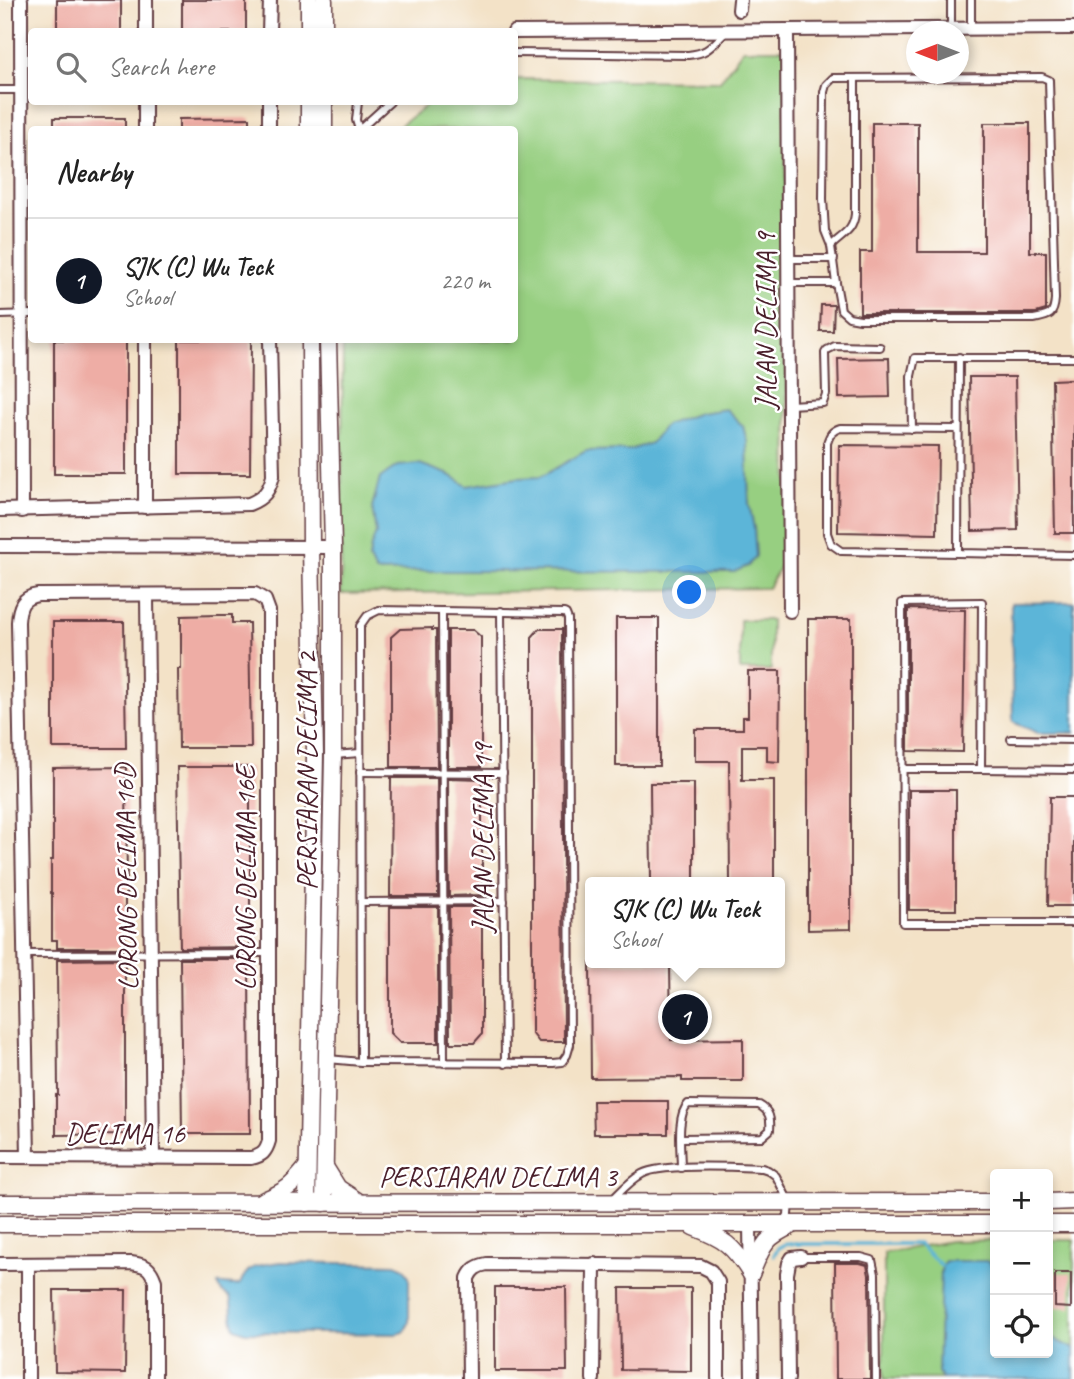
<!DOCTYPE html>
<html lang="en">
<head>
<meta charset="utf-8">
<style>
	:root { --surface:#fff; --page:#f2f2f2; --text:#222; --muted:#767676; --line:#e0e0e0; --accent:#111827 }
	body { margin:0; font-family:Caveat,sans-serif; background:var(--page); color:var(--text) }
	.controls { position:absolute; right:21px; bottom:21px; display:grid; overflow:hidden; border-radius:7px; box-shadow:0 4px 10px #0003 }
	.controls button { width:63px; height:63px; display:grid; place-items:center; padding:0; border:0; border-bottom:2px solid var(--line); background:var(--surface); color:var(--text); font:35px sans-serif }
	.compass { position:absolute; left:906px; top:21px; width:63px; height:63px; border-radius:50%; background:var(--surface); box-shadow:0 4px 10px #0003; rotate:270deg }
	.you { position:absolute; left:690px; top:593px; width:24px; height:24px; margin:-18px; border:5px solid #fff; border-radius:50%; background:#1a73e8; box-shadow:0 0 0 10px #1a73e833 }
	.badge { display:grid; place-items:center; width:46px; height:46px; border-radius:50%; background:var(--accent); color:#fff; font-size:23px; font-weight:700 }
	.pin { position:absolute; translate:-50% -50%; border:4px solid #fff; box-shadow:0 2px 7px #0006 }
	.popup { position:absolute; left:585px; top:877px; width:200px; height:91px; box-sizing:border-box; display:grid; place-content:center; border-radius:7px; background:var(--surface); filter:drop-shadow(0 2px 5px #0005); font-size:23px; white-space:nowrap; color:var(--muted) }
	.popup b { font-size:26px; color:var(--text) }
	.popup::after { content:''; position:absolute; left:50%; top:100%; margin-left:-14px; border:14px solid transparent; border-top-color:var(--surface) }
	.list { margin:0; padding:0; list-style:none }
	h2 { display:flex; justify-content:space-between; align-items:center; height:91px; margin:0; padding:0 28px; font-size:30px }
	h2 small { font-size:23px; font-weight:400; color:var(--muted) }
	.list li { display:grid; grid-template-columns:46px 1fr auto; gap:21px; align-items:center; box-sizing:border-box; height:126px; padding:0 28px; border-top:2px solid var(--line) }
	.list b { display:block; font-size:26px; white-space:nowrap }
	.list p { margin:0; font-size:23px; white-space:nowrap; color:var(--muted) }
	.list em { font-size:23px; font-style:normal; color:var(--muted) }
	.icon { flex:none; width:38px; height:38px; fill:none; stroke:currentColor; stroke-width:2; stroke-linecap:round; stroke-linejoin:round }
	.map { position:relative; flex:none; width:1074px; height:1379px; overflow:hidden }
	.search { position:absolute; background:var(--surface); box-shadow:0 4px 10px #0003; left:28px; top:28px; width:490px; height:77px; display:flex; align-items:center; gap:18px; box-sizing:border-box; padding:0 24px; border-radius:7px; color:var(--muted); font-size:26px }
	.panel { position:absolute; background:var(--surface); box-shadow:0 4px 10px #0003; left:28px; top:126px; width:490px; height:217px; border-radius:7px }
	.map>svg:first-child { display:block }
	.green { fill:#97cf81; stroke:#707756; stroke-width:2 }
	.water { fill:#5bb5d8; stroke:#526a82; stroke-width:2 }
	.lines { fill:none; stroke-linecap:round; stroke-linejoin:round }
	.stream { stroke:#5bb5d8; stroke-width:3.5 }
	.building { fill:#eeada5 }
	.lane-casing { stroke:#633c42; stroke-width:10 }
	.street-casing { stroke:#633c42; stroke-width:16 }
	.secondary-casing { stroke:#633c42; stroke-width:19 }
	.lane { stroke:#fff; stroke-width:6 }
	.street { stroke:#fff; stroke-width:12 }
	.secondary { stroke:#fff; stroke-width:16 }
	.labels { text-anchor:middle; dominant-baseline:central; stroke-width:5; stroke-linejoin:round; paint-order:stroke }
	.street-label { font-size:28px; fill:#4a1f2b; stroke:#fff }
</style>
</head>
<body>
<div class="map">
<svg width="1074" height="1379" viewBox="0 0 1074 1379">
	<rect width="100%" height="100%" fill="#fff"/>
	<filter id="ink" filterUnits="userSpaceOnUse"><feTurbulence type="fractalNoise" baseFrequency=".0143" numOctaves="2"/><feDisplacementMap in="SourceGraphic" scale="14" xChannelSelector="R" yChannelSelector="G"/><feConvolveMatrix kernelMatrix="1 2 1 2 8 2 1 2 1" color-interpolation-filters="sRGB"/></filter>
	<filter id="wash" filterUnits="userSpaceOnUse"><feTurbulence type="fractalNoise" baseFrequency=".00686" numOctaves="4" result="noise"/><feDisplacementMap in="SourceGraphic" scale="28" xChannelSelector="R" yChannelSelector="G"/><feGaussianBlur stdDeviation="1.57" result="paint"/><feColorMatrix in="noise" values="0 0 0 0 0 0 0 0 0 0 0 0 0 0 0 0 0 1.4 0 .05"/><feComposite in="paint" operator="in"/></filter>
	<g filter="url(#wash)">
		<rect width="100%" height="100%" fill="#f3e2c7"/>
		<!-- green -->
		<g class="green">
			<polygon points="743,49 785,49 788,552 768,588 341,594 343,340 514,340 514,130 395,129 431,102 514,102 515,79 720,81"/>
			<rect x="740" y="620" width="31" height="50"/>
			<polygon points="995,1240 995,1353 1048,1353 1048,1240 1074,1240 1074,1379 884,1379 884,1253 950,1241"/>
		</g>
		<!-- water -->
		<g class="water">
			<polygon points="726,409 743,426 747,442 749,504 754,528 756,556 748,566 734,572 437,571 376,572 369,559 371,546 376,533 372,507 380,478 397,466 420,464 450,475 467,486 517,478 540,477 586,451 630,450 651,443 665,425 699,413"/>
			<polygon points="1074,602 1074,733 1038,733 1013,722 1011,603"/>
			<polygon points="945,1261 987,1261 994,1268 990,1319 995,1331 995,1353 1048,1353 1048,1338 1054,1339 1074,1349 1074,1379 942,1379 938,1372 941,1270"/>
			<path d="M280 1262 396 1264 404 1268 409 1277V1323L404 1332 397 1334 245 1332 235 1328C230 1317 233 1308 230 1297L222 1292 218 1284C226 1283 233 1287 240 1284 248 1264 260 1265 280 1262Z"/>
		</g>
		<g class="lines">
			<!-- stream -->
			<polyline class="stream" points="774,1255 778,1248 785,1244 918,1244 942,1266"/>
		</g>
		<g id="blocks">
			<!-- building -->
			<g class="building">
				<rect x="57" y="0" width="64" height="32"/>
				<rect x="182" y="0" width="64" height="32"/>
				<rect x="54" y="118" width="71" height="12"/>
				<polygon points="250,118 250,130 179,130 179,119"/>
				<polygon points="872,123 918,123 918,252 984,252 984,123 1030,123 1030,252 1046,252 1046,310 1036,313 860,313 860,252 872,252"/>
				<polygon points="821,305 834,305 833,331 820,331"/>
				<rect x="54" y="340" width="72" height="134"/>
				<polygon points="179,340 251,340 250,474 179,474"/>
				<polygon points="889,358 890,397 839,398 838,359"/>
				<polygon points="969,377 1015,377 1018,530 972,531"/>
				<polygon points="1074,379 1074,533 1055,533 1052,380"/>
				<polygon points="839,445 938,446 937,534 838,532"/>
				<polygon points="908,609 965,610 963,752 908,751"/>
				<polygon points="217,615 232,615 232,623 249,623 251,748 179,748 178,669 181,669 181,616"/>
				<rect x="616" y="618" width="43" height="148"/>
				<polygon points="808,619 851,619 851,929 808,930"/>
				<polygon points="53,622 124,622 126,748 53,748"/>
				<polygon points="432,628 432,630 436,630 437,767 391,767 391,637 400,629"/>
				<polygon points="539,629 562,629 564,1042 539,1042 532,1033 532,637"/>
				<polygon points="448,630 473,630 481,637 481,767 448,767"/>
				<polygon points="748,671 780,671 779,762 767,761 767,746 742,746 742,780 774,780 774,882 730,882 729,761 695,761 695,729 743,729 743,717 748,717"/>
				<polygon points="126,767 127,894 125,894 125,948 57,948 57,940 52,940 52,893 51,893 51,860 53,860 53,768"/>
				<polygon points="177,767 250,767 250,908 251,908 251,941 249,941 249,947 180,948"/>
				<polygon points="391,778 437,778 438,896 390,896"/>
				<polygon points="448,778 482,779 482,895 449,896"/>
				<polygon points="650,783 694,783 694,882 651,882"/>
				<rect x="909" y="790" width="47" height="120"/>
				<polygon points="1050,797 1074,797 1074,906 1048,906"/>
				<polygon points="390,907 438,907 438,1043 400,1043 390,1033"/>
				<polygon points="449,907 482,907 482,1034 474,1043 450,1043"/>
				<polygon points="125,959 125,1134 56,1135 56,1095 58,1095 57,960"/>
				<polygon points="180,959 249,959 250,1134 182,1134"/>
				<polygon points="590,963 670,963 671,1040 743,1039 743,1081 682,1081 682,1077 591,1078"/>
				<polygon points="593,1101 668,1101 668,1134 594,1134"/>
				<polygon points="835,1263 860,1263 867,1265 869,1275 870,1379 836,1379"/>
				<polygon points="1055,1273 1071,1273 1071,1308 1055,1307"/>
				<polygon points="495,1287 566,1287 567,1371 495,1371"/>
				<polygon points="620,1288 691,1288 691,1371 621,1370"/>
				<polygon points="54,1290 126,1290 125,1373 55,1372"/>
			</g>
		</g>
	</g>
	<g filter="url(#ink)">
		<use href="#blocks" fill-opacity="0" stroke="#633c42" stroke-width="2"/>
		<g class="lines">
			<!-- lane casing -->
			<g class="lane-casing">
				<g id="lane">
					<polyline points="951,0 951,29"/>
					<polyline points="971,0 971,29"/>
					<path d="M514 53 688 55C709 53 711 46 726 32"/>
					<path d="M1042 77 1049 80 1055 299C1054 316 1049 316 1034 319H860L849 317 841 310 836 283 831 246 825 231 823 199 824 92 826 85 833 78Z"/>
					<polyline points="0,90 21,90"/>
					<polyline points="358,102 356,120 359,130 390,102"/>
					<path d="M831 246C843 234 853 232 855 214V78"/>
					<polyline points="790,259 834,259"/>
					<polyline points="790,283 836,283"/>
					<polyline points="0,315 32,314"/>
					<polyline points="959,357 958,553 1074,555"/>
					<polyline points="790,405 823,403 826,394 825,353 827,350 835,346 880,347"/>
					<polyline points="912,429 911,376 915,358 1074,358"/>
					<path d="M958 553 841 551 831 544 827 533V443C830 435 831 431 840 428L958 429"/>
					<polyline points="442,611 444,1063"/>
					<polyline points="501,611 505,1064"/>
					<polyline points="1011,739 1074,740"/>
					<polyline points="334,755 360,753"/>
					<polyline points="902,769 981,769"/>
					<polyline points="1074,770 981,769 982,602 902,603 903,923 1074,923"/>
					<polyline points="360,772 503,773"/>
					<polyline points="361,902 504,901"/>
					<polyline points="24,954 270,953"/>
					<polyline points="328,1059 361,1062 553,1063 562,1062 567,1055 570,1045 568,619 566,614 564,613 379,610 367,616 360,626 361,1062"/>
					<path d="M681 1138 762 1137 770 1130C771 1119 770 1111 759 1105L688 1104C676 1116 681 1150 681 1168"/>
					<path d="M613 1199C622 1190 631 1180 642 1174 662 1163 737 1167 762 1168L768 1170 776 1176 789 1202 788 1215 783 1223"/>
					<polyline points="802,1257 861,1257 872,1260 875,1274 876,1379"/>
				</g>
			</g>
			<!-- street casing -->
			<g class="street-casing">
				<g id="street">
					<polyline points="21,0 22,511"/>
					<polyline points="146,0 146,32"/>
					<polyline points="739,10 740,0"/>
					<polyline points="787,30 790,611"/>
					<polyline points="269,32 270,0"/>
					<polyline points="514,32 1074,28"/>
					<polyline points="145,102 145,130"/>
					<polyline points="269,102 269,130"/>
					<polyline points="145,340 145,507"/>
					<path d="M0 510 249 504C264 498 269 491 273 476L270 340"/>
					<polyline points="0,546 333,547"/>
					<polyline points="147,596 153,1158"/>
					<path d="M0 1157 251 1158C262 1156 266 1152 269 1141V611L265 600 255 594 38 595C22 597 19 607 18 622L28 1157"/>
					<polyline points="750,1224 752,1379"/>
					<path d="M0 1264 131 1263C146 1265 150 1267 155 1281V1379"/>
					<polyline points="28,1379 28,1264"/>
					<path d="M469 1379 468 1278C472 1269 477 1266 487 1264L701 1266 711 1271 718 1282V1379"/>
					<polyline points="593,1379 594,1264"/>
					<polyline points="788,1379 787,1274 789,1263 792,1258 801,1257"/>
				</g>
			</g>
			<!-- secondary casing -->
			<g class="secondary-casing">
				<g id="secondary">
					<polyline points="309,0 309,32"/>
					<polyline points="324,32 324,0"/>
					<polyline points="309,102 309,130"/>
					<polyline points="324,102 324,130"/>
					<polyline points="325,1167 338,1188 359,1202"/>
					<path d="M264 1200C286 1191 292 1186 307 1167"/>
					<polyline points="1048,1202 1074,1201"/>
					<polyline points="0,1203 995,1202"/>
					<polyline points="307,1203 315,754 311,547 310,340"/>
					<polyline points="324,1203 333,755 333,547 328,340"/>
					<polyline points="0,1224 995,1224"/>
					<polyline points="1048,1224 1074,1224"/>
					<path d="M693 1227C724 1239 733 1245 751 1274"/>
					<path d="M751 1274C763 1245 764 1238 793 1225"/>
				</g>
			</g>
			<!-- lane -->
			<use href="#lane" class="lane"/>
			<!-- street -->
			<use href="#street" class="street"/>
			<!-- secondary -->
			<use href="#secondary" class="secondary"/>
		</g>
	</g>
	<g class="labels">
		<!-- street labels -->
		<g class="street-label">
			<text transform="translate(765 321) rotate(-90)">JALAN DELIMA 9</text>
			<text transform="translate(306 771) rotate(-90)">PERSIARAN DELIMA 2</text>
			<text transform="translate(482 838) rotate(-90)">JALAN DELIMA 19</text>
			<text transform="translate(126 877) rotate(-91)">LORONG DELIMA 16D</text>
			<text transform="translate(245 878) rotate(-90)">LORONG DELIMA 16E</text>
			<text x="125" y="1133">DELIMA 16</text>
			<text x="498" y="1176">PERSIARAN DELIMA 3</text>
		</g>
	</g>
</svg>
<div class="controls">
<button>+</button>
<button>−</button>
<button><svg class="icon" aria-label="locate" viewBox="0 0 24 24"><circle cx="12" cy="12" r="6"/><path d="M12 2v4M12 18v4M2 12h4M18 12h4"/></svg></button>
</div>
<svg class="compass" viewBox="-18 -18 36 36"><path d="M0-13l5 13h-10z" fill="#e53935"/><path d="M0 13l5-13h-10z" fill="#767676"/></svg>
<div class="you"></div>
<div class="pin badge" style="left:685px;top:1017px">1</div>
<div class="popup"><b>SJK (C) Wu Teck</b>School</div>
<div class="search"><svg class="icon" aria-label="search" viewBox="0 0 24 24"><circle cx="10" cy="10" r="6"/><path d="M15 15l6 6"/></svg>Search here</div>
<section class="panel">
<h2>Nearby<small></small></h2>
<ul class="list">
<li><span class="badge">1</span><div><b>SJK (C) Wu Teck</b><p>School</p></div><em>220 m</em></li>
</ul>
</section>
</div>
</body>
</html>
